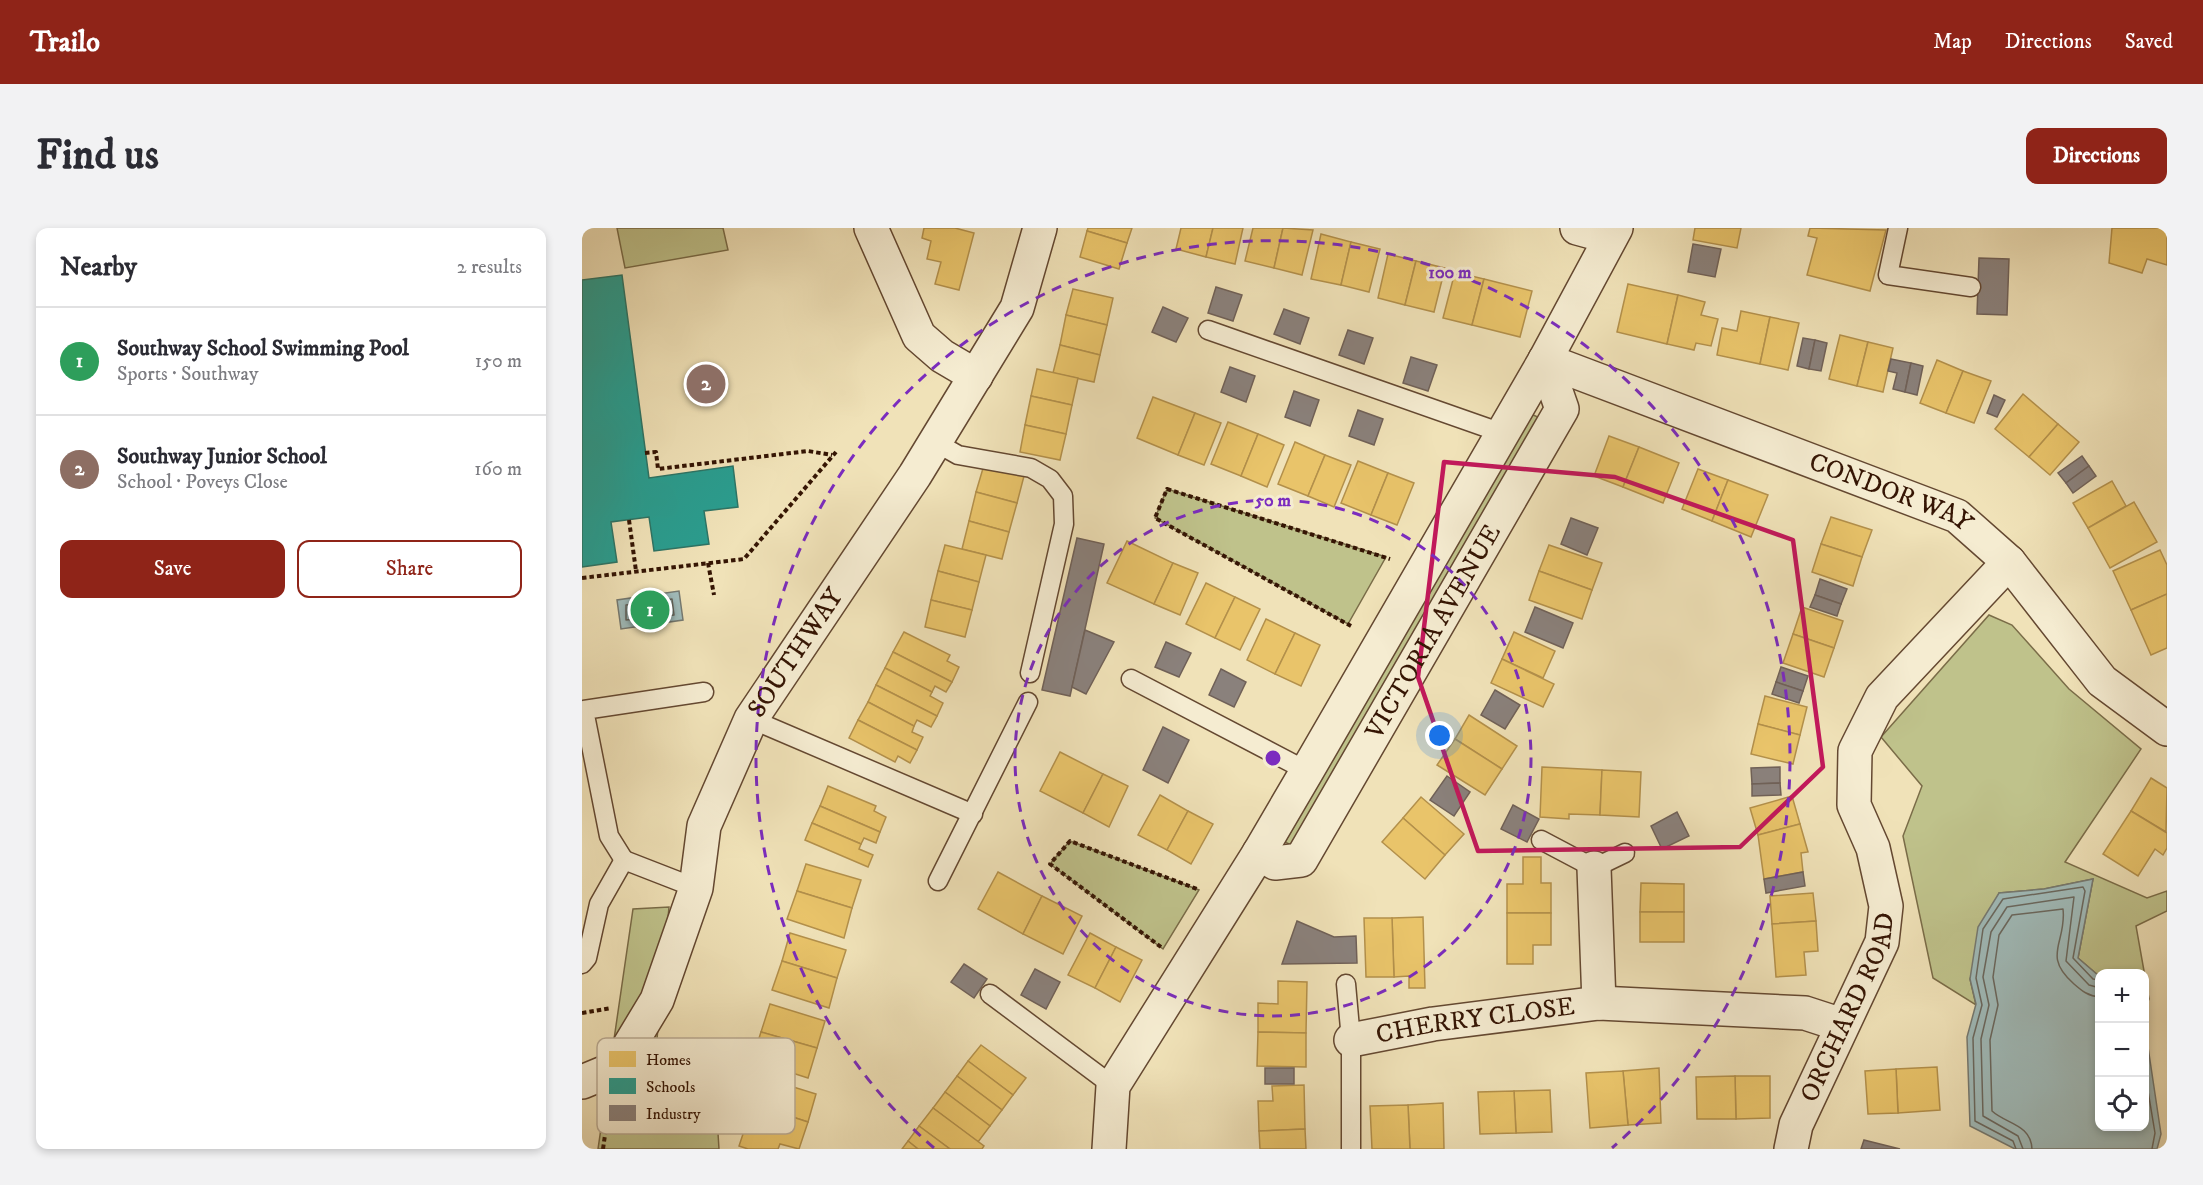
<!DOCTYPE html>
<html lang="en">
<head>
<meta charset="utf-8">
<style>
	:root { --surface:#fff; --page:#f2f2f3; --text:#2b2b33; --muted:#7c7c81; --line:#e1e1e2; --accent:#8f2418 }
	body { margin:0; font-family:"IM FELL DW Pica",serif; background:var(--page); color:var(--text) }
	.controls { position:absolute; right:18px; bottom:18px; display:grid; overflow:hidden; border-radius:12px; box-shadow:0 3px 9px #0003 }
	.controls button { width:54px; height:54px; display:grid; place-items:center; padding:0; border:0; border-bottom:2px solid var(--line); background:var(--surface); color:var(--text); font:30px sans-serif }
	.you { position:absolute; left:858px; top:508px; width:21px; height:21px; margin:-15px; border:4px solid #fff; border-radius:50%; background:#1a73e8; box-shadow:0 0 0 9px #1a73e833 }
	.badge { display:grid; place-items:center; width:39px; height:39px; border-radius:50%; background:var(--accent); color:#fff; font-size:20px; font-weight:700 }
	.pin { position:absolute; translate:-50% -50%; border:3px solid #fff; box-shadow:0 2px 6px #0006 }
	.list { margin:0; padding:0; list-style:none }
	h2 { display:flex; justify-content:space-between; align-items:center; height:78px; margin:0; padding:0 24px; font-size:26px }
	h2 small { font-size:20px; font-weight:400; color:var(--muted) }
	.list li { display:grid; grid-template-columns:39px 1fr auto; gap:18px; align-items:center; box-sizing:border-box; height:108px; padding:0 24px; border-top:2px solid var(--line) }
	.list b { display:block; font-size:22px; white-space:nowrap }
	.list p { margin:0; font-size:20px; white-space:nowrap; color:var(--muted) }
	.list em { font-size:20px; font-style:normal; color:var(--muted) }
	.actions { display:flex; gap:12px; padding:18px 24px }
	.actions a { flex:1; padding:14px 0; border:2px solid var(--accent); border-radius:12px; text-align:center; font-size:21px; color:var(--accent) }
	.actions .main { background:var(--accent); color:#fff }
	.icon { flex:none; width:33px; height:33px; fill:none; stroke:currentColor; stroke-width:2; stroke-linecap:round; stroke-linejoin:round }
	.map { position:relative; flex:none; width:1585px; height:921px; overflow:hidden; border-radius:12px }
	header { display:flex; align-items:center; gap:36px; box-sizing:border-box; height:84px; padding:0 30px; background:var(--accent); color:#fff }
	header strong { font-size:28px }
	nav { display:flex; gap:33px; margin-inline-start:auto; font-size:21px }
	.intro { display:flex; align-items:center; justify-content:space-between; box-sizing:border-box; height:144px; padding:0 36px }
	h1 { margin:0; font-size:42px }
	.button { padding:15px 27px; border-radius:12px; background:var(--accent); color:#fff; font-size:21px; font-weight:700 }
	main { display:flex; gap:36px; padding:0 36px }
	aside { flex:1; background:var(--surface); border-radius:12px; box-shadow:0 3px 9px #0003 }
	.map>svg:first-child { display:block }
	.green { fill:#bfc28b; stroke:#7a6c48; stroke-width:1.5 }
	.water { fill:#a0bbba; stroke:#757971; stroke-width:1.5 }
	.homes { fill:#e9c46a; stroke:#b3904b; stroke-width:1.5 }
	.schools { fill:#2a9d8f; stroke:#2d7465; stroke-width:1.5 }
	.industry { fill:#8a817c; stroke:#706158; stroke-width:1.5 }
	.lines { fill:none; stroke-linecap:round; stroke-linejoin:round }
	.shore { stroke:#6a685f; stroke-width:1.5 }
	.lane-casing { stroke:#644831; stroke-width:21 }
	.street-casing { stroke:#644831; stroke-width:36 }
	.path { stroke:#351504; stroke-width:4; stroke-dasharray:4.5 3; stroke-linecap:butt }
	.lane { stroke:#f5ecd1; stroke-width:18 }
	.street { stroke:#f5ecd1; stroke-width:33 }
	.marked { fill:none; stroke:#c2185b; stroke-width:4.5; stroke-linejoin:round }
	.ring { fill:none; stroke:#7b2cbf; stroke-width:3; stroke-dasharray:10 8 }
	.labels { text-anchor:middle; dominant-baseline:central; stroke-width:6; stroke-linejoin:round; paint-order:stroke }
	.street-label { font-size:26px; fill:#351504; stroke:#f5ecd1 }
	.key { fill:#f5ecd1; stroke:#bbac94; stroke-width:1.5 }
	.key-label { font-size:16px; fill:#351504 }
	.centre { fill:#7b2cbf; stroke:#f5ecd1; stroke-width:3 }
	.ring-label { font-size:18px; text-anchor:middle; font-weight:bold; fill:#7b2cbf; stroke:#f5ecd1; stroke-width:6; stroke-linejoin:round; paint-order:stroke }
</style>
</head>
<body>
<header>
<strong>Trailo</strong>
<nav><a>Map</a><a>Directions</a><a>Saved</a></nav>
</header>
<div class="intro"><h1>Find us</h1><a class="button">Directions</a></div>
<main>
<aside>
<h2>Nearby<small>2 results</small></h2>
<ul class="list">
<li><span class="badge" style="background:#2e9e5b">1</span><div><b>Southway School Swimming Pool</b><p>Sports · Southway</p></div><em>150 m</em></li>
<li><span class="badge" style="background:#8d6e63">2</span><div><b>Southway Junior School</b><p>School · Poveys Close</p></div><em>160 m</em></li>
</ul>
<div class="actions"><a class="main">Save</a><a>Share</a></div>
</aside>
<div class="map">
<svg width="1585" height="921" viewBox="0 0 1585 921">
	<rect width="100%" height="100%" fill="#f0e2b8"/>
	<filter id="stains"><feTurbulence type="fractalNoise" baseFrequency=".00333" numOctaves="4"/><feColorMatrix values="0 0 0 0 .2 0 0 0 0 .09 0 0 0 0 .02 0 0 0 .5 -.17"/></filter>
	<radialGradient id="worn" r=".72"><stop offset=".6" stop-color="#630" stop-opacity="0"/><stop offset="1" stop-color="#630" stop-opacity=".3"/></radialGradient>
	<!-- green -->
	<g class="green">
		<polygon points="35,0 141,0 146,22 43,40"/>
		<polygon points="949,186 958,190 711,618 703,614"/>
		<polygon points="585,261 804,329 766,396 573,290"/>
		<polygon points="1407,387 1430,397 1487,461 1559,521 1483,634 1565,670 1585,663 1585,683 1554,698 1567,771 1563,781 1562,746 1518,746 1517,748 1496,730 1511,651 1462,661 1417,665 1388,751 1394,777 1351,750 1321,608 1340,558 1299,509"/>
		<polygon points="488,613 617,662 581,721 468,636"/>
		<polygon points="87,679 72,844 102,865 131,824 137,921 16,921 51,681"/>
	</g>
	<!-- water -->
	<g class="water">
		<polygon points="97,363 101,392 39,401 35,372"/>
		<polygon points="1511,651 1496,730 1517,748 1518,898 1562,898 1563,799 1579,906 1575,921 1433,921 1388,898 1385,809 1394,776 1388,751 1396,699 1417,665 1462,661"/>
	</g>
	<!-- homes -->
	<g class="homes">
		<polygon points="342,0 373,0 392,5 377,62 353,56 359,34 345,31 349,13 340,10"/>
		<polygon points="506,0 550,0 545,15 505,3"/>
		<polygon points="599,0 631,0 624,29 594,21"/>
		<polygon points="631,0 661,0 653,36 624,29"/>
		<polygon points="671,0 701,0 692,40 663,33"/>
		<polygon points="701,0 731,2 720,47 692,40"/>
		<polygon points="1113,0 1159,0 1155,20 1111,12"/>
		<polygon points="1228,0 1304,2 1288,63 1225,47 1235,10 1226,8"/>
		<polygon points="1530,0 1585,0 1585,37 1565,31 1560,45 1527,35"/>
		<polygon points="505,3 545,15 537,41 498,29"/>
		<polygon points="739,6 769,14 759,57 729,51"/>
		<polygon points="769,14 798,21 787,64 759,57"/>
		<polygon points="806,26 834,33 823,77 796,70"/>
		<polygon points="834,33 863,40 852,84 823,77"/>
		<polygon points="873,44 902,51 890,97 861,90"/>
		<polygon points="902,51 950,63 938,109 890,97"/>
		<polygon points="1046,56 1096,67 1085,116 1035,104"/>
		<polygon points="491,61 531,70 525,97 484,87"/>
		<polygon points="1096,67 1123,74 1119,87 1136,91 1129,118 1114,115 1112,122 1085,116"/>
		<polygon points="1159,83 1188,89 1178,136 1135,127 1140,100 1155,103"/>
		<polygon points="484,87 525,97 518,127 478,117"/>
		<polygon points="1188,89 1217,95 1206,142 1178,136"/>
		<polygon points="1258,107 1286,114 1275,158 1247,151"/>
		<polygon points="1286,114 1311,120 1301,164 1275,158"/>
		<polygon points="478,117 518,127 512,154 471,145"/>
		<polygon points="1355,132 1381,143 1364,185 1338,175"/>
		<polygon points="455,141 496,150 490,177 449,168"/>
		<polygon points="1381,143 1409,153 1392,195 1364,185"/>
		<polygon points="1441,166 1476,196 1447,229 1413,201"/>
		<polygon points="449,168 490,177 484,206 443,197"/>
		<polygon points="571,169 613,185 596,227 555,210"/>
		<polygon points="613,185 639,195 622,237 596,227"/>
		<polygon points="646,194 676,206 659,248 629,236"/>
		<polygon points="1476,196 1497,214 1468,247 1447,229"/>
		<polygon points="443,197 484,206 478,232 438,224"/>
		<polygon points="676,206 702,217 685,259 659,248"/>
		<polygon points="1027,208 1057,219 1041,259 1012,248"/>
		<polygon points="713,214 743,227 726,268 696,256"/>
		<polygon points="1057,219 1097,235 1081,275 1041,259"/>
		<polygon points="743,227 769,237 752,279 726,268"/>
		<polygon points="776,233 806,245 789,287 759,275"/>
		<polygon points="402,237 442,248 435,275 394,264"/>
		<polygon points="1116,241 1146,252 1130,293 1100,281"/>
		<polygon points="806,245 832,255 815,297 789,287"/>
		<polygon points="1146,252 1186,267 1169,309 1130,293"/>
		<polygon points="1530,253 1544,278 1506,300 1491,275"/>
		<polygon points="394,264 435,275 427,304 387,293"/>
		<polygon points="1552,274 1575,314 1528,340 1506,300"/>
		<polygon points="1249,289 1290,302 1280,329 1239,316"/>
		<polygon points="387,293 427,304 420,331 380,321"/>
		<polygon points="545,313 591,335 572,376 525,355"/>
		<polygon points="1239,316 1280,329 1271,358 1230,344"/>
		<polygon points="363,317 404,327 397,354 356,343"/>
		<polygon points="967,317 1020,335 1010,362 957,343"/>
		<polygon points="1578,322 1585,337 1585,366 1549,382 1531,343"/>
		<polygon points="591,335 616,345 598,387 572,376"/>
		<polygon points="356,343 397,354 390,382 349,372"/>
		<polygon points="957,343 1010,362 1000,391 947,372"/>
		<polygon points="624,355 653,369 633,410 604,396"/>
		<polygon points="1585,366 1585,420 1569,427 1549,382"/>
		<polygon points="653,369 678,381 658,422 633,410"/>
		<polygon points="349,372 390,382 383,409 343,399"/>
		<polygon points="1220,379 1261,393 1252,420 1211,406"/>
		<polygon points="684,391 713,405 693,446 665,432"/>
		<polygon points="322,404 368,427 365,433 377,439 370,454 311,424"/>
		<polygon points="932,404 973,423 961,450 920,431"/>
		<polygon points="713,405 738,417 719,458 693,446"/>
		<polygon points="1211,406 1252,420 1242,449 1201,435"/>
		<polygon points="311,424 370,454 364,464 353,458 350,464 303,440"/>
		<polygon points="920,431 972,456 961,479 909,455"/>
		<polygon points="303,440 350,464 348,468 361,475 355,488 294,457"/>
		<polygon points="294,457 355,488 349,499 335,492 332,498 286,474"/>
		<polygon points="1183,468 1225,479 1218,507 1176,496"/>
		<polygon points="286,474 332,498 330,504 341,509 335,522 276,492"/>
		<polygon points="887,487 935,518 920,541 873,511"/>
		<polygon points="276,492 335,522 328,535 316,528 313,534 267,510"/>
		<polygon points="1176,496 1218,507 1211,536 1169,526"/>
		<polygon points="873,511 920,541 903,567 855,537"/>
		<polygon points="478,524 521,546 501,585 458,563"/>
		<polygon points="960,539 1020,542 1018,587 987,586 987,591 958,589"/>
		<polygon points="1020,542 1059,544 1057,589 1018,587"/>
		<polygon points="521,546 546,558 527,599 501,585"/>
		<polygon points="1569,550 1585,560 1584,604 1549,583"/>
		<polygon points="246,558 294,578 292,583 304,589 298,604 238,578"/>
		<polygon points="578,567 606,583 585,622 556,607"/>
		<polygon points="1210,568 1218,596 1176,607 1168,580"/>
		<polygon points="839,569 882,606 863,627 821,590"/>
		<polygon points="238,578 298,604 294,615 282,610 279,616 230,595"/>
		<polygon points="606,583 631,596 609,636 585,622"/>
		<polygon points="1549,583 1585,605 1585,620 1581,627 1573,621 1556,648 1521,626"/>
		<polygon points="821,590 863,627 843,651 800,614"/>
		<polygon points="230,595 279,616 277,621 291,627 286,639 223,612"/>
		<polygon points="1218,596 1226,624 1219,625 1221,644 1182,651 1176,607"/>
		<polygon points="941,629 959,629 959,655 969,655 969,685 925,685 925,656 941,656"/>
		<polygon points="224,636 279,652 270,680 215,663"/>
		<polygon points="416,644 460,668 441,706 396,681"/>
		<polygon points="1059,655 1102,656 1102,684 1058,684"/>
		<polygon points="215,663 270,680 262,710 205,691"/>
		<polygon points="1231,665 1234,693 1190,696 1188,668"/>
		<polygon points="460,668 500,688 481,726 441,706"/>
		<rect x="1058" y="684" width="44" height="30"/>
		<polygon points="925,685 969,685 969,717 951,717 951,736 925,736"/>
		<polygon points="841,689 843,760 827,760 827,748 812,749 810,690"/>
		<polygon points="782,690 810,690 812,749 784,749"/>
		<polygon points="1234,693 1236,723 1222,724 1224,747 1194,749 1190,696"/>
		<polygon points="208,705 264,722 255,750 200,733"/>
		<polygon points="508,705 534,719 513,760 486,747"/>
		<polygon points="534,719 560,732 538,774 513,760"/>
		<polygon points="200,733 255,750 247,780 190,762"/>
		<polygon points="696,753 725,754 724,805 676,804 676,775 696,776"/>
		<polygon points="188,776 243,793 235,820 179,804"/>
		<polygon points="179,804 235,820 226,850 170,832"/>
		<polygon points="676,804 724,805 724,839 675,838"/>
		<polygon points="399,817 444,850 431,867 386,833"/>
		<polygon points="386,833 431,867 420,882 375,848"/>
		<polygon points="1355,839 1358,882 1316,885 1314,841"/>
		<polygon points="1077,840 1079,895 1046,897 1041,843"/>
		<polygon points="1314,841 1316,885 1286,886 1283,843"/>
		<polygon points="1041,843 1046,897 1008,900 1004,845"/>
		<polygon points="375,848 420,882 408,898 363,864"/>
		<polygon points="1153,848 1188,848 1188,890 1154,891"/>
		<polygon points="1153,848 1154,891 1115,891 1114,849"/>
		<polygon points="179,849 234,866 226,894 171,876"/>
		<polygon points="722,857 723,901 677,903 676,873 691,873 690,858"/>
		<polygon points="968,862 970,904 934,905 932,863"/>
		<polygon points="932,863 934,905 898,906 896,864"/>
		<polygon points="363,864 408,898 396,914 351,880"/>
		<polygon points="861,875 862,921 828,921 826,877"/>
		<polygon points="171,876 226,894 217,921 198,916 196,921 166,921 157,918"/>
		<polygon points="826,877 828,921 790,921 788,878"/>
		<polygon points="351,880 402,918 400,921 368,921 337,898"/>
		<polygon points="337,898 368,921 336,921 326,913"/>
		<polygon points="723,901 724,921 678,921 677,903"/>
		<polygon points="326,913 336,921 320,921"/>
	</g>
	<!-- schools -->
	<polygon class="schools" points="40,47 67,250 151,238 156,279 122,283 127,316 72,323 67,289 29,294 35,334 0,339 0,52"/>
	<!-- industry -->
	<g class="industry">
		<polygon points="1111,16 1139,21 1133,49 1106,44"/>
		<polygon points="1397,30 1427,31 1425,87 1395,86"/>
		<polygon points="634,59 660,67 651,93 626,85"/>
		<polygon points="581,79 606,90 594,114 570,104"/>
		<polygon points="702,81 727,90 718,116 692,106"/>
		<polygon points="766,102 791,110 782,136 757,127"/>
		<polygon points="1221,110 1233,112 1227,141 1215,138"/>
		<polygon points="1233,112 1245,115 1239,143 1227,141"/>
		<polygon points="829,129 855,137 846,163 821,155"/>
		<polygon points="1309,131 1329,135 1323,164 1311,161 1315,145 1306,143"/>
		<polygon points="1329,135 1341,138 1335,167 1323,164"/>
		<polygon points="648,139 673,148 664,174 639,164"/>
		<polygon points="712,163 737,172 728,198 703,189"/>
		<polygon points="1412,167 1423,172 1415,189 1405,185"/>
		<polygon points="776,182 801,191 792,217 767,208"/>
		<polygon points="1500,228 1507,238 1484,255 1476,245"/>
		<polygon points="1507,238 1514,248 1491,265 1484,255"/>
		<polygon points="989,290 1016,300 1005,327 979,316"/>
		<polygon points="495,310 522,316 488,468 460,462"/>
		<polygon points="1238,351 1265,361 1259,376 1233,367"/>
		<polygon points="1233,367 1259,376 1255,388 1228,379"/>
		<polygon points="953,379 991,395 981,420 943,404"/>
		<polygon points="503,402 532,414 504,466 490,459"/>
		<polygon points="584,414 609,425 597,449 573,439"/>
		<polygon points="1199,439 1226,448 1221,463 1194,454"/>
		<polygon points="639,441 664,454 652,479 627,467"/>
		<polygon points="1194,454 1221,463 1217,475 1190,466"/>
		<polygon points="913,462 938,477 923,501 899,487"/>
		<polygon points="581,499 607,512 586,555 561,542"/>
		<polygon points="1198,539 1198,555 1170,556 1169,540"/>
		<polygon points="865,548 888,564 872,588 848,572"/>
		<polygon points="1198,555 1199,567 1170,568 1170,556"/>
		<polygon points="931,577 957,591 945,614 919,601"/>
		<polygon points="1095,584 1107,608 1080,621 1069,598"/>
		<polygon points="1221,644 1223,658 1184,665 1182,651"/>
		<polygon points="715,693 752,709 774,708 775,735 700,736"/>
		<polygon points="382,736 405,751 392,770 369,754"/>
		<polygon points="453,741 478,754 464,781 439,767"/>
		<rect x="683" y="840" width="29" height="16"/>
		<polygon points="1282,912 1318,921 1279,921"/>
	</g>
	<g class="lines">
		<!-- shore -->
		<g class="shore">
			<polygon points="90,371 92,387 44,392 44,377"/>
			<polyline points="1562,839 1573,905 1570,921"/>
			<polyline points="1434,921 1431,913 1393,893 1391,810 1400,777 1394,750 1401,701 1421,671 1501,659 1503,663 1491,730 1511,751 1518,752"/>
			<polyline points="1441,921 1436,908 1401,888 1399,811 1407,777 1401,749 1409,704 1425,679 1492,669 1484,733 1507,757 1518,760"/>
			<path d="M1450 921C1449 896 1424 896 1410 883L1408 812 1416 777 1411 749 1417 707 1430 687 1481 681C1485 715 1459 727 1492 756 1500 763 1506 768 1518 769"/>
		</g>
		<!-- lane casing -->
		<g class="lane-casing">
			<g id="lane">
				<polyline points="1316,0 1306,47 1389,59"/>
				<polyline points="626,102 920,205"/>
				<polyline points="353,214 376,227 449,240 468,251 481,268 482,296 448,445"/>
				<polyline points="549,451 725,543"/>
				<polyline points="169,491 391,586"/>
				<polyline points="959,612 1012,640 1043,625"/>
				<polyline points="42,632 27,608 2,482 122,464"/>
				<polyline points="356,653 446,474"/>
				<polyline points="0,736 5,730 17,676 42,632 114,660"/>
				<polyline points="764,756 769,812 769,920"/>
				<polyline points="408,766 531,858"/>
			</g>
		</g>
		<!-- street casing -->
		<g class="street-casing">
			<g id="street">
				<polyline points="289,0 337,108 360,128 394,148"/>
				<polyline points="995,0 1028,9"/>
				<path id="s1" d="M963 132 1375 288 1427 334 1520 453 1585 501"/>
				<path id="s2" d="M677 625 693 635 719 632 980 181 963 132"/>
				<polyline points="1012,640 1017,775"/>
				<path id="s3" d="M769 812 851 796 1017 775 1223 785 1260 797"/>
				<path id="s4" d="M0 854 34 840 75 772 114 660 122 598 169 491 333 247 435 80 458 0"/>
				<polyline points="527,921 531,858 677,625 725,543 963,132 1034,0"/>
				<path id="s5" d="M1209 921 1214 897 1300 714 1304 678 1291 620 1272 577 1273 523 1300 469 1427 334"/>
			</g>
		</g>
		<!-- path -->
		<g class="path">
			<polyline points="63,225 74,224 76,241 226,223 250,227"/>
			<polyline points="47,292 54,343"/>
			<polyline points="126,335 132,367"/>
			<polyline points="0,350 162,331 254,224"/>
			<polyline points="769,398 573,290 585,261 808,331"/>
			<polyline points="579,719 468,636 488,613 615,661"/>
			<polyline points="0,785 29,780"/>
			<polyline points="21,921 27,879"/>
		</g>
		<!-- lane -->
		<use href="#lane" class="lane"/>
		<!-- street -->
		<use href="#street" class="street"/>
	</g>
	<!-- marked area -->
	<path class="marked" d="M862 234 1033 249 1211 312 1241 539 1158 619 896 623 836 449Z"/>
	<!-- distance rings -->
	<g class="ring">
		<circle cx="691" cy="530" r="258"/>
		<path d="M352 920A517 517 0 1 1 1030 920"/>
	</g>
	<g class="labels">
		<!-- street labels -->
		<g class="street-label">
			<text stroke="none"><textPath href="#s1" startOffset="370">CONDOR WAY</textPath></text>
			<text stroke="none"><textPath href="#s2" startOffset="309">VICTORIA AVENUE</textPath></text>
			<text stroke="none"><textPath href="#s4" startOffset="494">SOUTHWAY</textPath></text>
			<text stroke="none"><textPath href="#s5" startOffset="154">ORCHARD ROAD</textPath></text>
			<text stroke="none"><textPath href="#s3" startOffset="126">CHERRY CLOSE</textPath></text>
		</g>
	</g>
	<!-- legend -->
	<rect x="15" y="810" width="198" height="96" rx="9" class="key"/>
	<rect x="27" y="823" width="27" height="16" fill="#e9c46a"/>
	<rect x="27" y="850" width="27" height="16" fill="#2a9d8f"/>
	<rect x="27" y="877" width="27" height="16" fill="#8a817c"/>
	<g class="key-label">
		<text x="64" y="837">Homes</text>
		<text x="64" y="864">Schools</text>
		<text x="64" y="891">Industry</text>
	</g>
	<circle cx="691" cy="530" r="9" class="centre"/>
	<g class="ring-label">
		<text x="868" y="50">100 m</text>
		<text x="691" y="278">50 m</text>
	</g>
	<rect width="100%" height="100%" filter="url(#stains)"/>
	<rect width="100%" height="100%" fill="url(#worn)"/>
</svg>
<div class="controls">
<button>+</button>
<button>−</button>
<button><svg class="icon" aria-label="locate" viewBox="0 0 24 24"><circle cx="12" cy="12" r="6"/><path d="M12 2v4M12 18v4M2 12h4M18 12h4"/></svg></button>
</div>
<div class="you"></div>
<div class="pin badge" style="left:68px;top:382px;background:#2e9e5b">1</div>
<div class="pin badge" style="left:124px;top:156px;background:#8d6e63">2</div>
</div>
</main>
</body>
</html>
